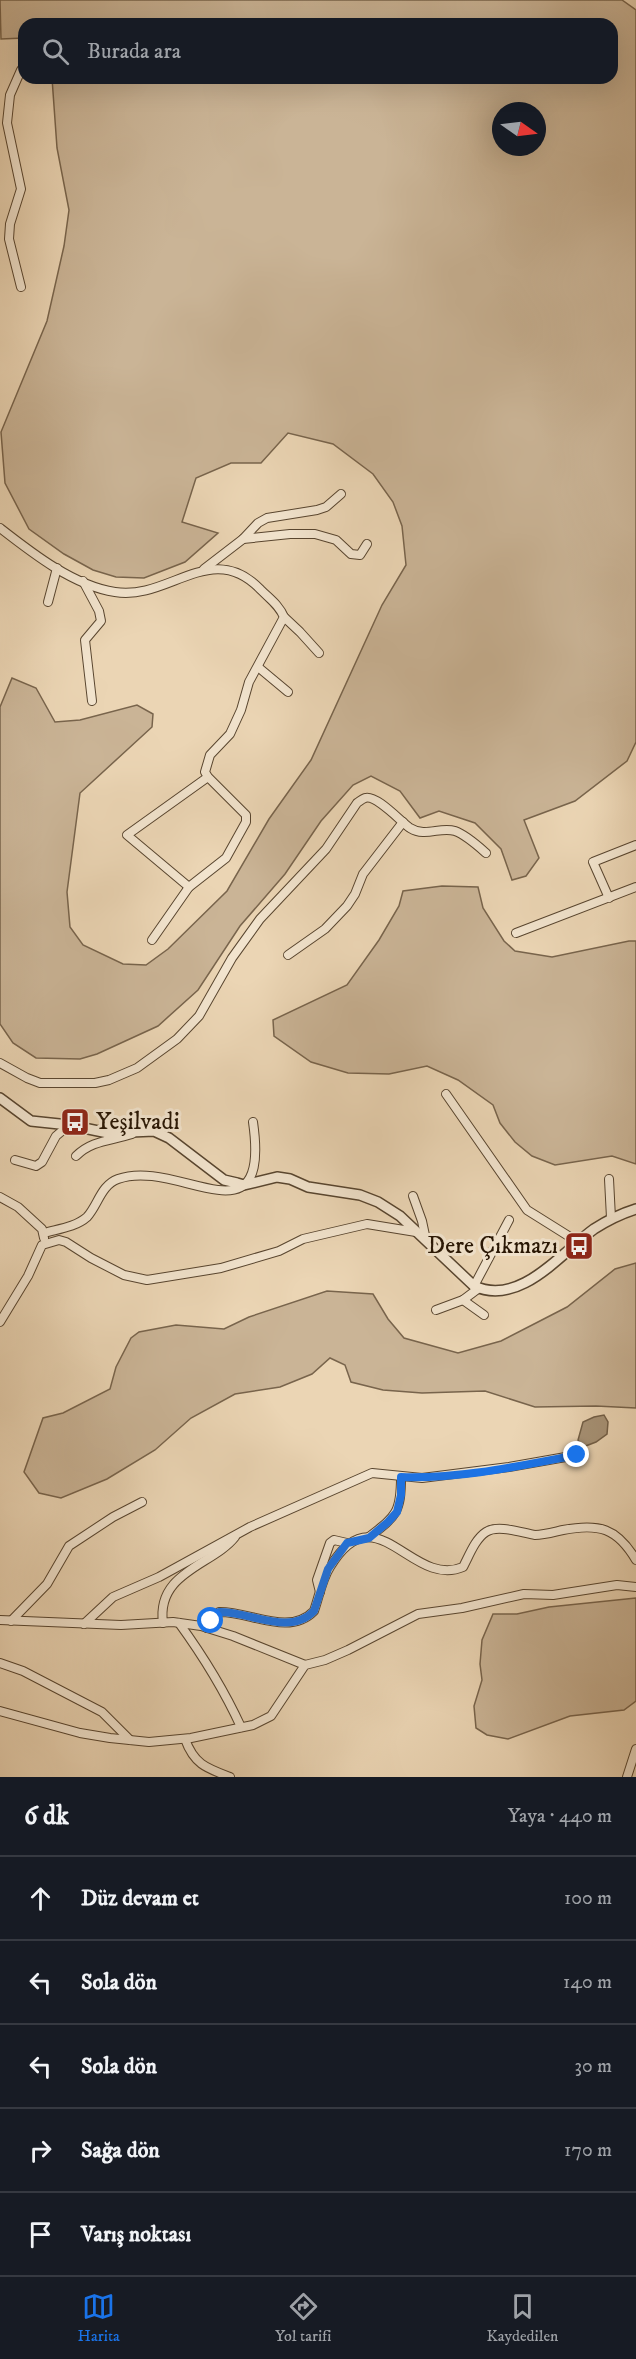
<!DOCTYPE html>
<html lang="tr">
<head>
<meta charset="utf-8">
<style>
	:root { --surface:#171b24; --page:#20242c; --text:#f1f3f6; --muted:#9ea1a6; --line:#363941; --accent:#1a73e8 }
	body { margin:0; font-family:"IM FELL DW Pica",serif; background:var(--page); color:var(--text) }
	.compass { position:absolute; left:492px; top:102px; width:54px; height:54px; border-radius:50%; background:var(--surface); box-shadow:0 6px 24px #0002; rotate:104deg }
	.stop { position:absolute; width:18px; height:18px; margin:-14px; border:4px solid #1a73e8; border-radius:50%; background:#fff }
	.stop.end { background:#1a73e8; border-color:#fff; box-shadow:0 2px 6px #0008 }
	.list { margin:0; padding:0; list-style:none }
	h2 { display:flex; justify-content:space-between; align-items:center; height:78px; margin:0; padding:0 24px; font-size:26px }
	h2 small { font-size:20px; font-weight:400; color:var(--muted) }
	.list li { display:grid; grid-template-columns:39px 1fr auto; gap:18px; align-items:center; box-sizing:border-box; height:84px; padding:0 24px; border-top:2px solid var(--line) }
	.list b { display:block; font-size:22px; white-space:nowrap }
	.list em { font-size:20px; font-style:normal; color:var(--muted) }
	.icon { flex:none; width:33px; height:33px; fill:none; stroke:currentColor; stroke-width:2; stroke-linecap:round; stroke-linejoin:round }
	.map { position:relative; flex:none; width:636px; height:1777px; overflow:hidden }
	.search { position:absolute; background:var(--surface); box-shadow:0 6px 24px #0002; left:18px; right:18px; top:18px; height:66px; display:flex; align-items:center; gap:15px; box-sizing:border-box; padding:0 21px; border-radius:18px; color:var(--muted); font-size:22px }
	.sheet { height:498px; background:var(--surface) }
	nav { display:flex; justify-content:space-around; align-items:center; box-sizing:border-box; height:84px; border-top:2px solid var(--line); background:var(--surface); font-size:16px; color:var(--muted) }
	nav a { display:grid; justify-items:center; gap:3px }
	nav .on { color:var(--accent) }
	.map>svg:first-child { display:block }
	.green { fill:#cab496; stroke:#78644c; stroke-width:1.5; fill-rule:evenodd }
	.water { fill:#a89478; stroke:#746149; stroke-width:1.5 }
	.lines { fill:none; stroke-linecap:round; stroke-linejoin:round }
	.minor-casing { stroke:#58452f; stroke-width:10 }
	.tertiary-casing { stroke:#58452f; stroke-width:12 }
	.minor { stroke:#f2e4ce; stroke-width:8 }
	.tertiary { stroke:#f2e4ce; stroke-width:9 }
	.route { stroke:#1a73e8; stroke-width:8 }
	.labels { text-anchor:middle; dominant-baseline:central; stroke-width:6; stroke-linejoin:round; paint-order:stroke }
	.poi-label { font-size:24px; fill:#271503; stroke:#f2e4ce; text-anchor:start }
</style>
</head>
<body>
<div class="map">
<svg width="636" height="1777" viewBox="0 0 636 1777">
	<rect width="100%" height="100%" fill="#ebd5b4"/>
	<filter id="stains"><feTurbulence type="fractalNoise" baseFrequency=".00333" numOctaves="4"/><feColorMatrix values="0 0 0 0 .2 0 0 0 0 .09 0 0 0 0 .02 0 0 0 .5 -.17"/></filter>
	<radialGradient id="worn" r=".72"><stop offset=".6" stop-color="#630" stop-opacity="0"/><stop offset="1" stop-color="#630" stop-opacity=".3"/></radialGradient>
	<!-- green -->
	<g class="green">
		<path d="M0 0H622L636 10V742L627 761 575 801 524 820 539 858 526 876 512 880 501 849 475 823 439 811 420 818 400 791 371 776 353 785 321 821 285 874 240 926 198 990 158 1026 97 1054 80 1059 36 1058 13 1043 0 1024V707L12 678 36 688 55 722 80 720 137 705 153 714 152 727 80 793 67 892 70 927 83 945 123 964 146 965 168 949 227 891 269 819 311 760 382 605 406 565 402 526 393 502 373 474 333 444 288 433 261 463H231L196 478 182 522 218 533 185 562 144 578 116 577 93 570 64 554 29 529 5 483 1 432 47 321 64 246 69 210 57 148 52 78H612V24H24V38L1 39ZM501 111H537V147H501Z"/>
		<polygon points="442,886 478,887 483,908 504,941 515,951 552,957 629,941 636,941 636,1164 612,1156 555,1165 532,1156 515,1142 500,1123 493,1105 458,1080 427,1066 389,1074 348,1073 311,1062 274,1036 273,1020 347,985 379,940 399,906 403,891"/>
		<polygon points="636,1263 636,1408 596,1406 535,1407 485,1391 422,1393 383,1390 351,1382 345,1365 330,1358 312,1374 280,1387 235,1394 191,1418 155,1450 107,1479 61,1498 39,1493 24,1472 43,1418 63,1413 110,1389 116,1367 131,1338 139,1332 176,1325 224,1329 249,1317 327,1291 373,1294 388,1319 404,1338 458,1353 501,1341 536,1323 567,1307 615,1269"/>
		<polygon points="636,1598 636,1701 624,1710 570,1716 508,1739 487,1735 476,1728 474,1706 482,1680 480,1664 482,1640 493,1614 517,1614 549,1607"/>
	</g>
	<!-- water -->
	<polygon class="water" points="604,1415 608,1422 607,1434 596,1442 583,1447 578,1440 583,1422 594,1417"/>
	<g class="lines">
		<!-- minor casing -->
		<g class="minor-casing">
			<g id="minor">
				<polyline points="21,287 9,239 10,224 21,189 7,123 10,95 21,70"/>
				<path d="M0 528C32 553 74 586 115 592 169 601 212 538 261 590 270 599 279 605 284 617L249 682 241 710 230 734 210 755 205 772 208 777 246 815V822L226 858 189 887 127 835 208 777"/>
				<polyline points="243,539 258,523 267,518 317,510 326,507 341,494"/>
				<polyline points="204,569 243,539 290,534 315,534 336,540 351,554 360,555 367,544"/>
				<polyline points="83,581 99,611 101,621 85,640 92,701"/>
				<polyline points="48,602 57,568"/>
				<polyline points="284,617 300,632 319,653"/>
				<polyline points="258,667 288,692"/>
				<polyline points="609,898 593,862 636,845"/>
				<polyline points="516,933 636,887"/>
				<polyline points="152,940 189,887"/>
				<polyline points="288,955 325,929 347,906 355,894 363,874 403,822"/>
				<path d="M0 1063 27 1078 40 1083H95L109 1080 137 1068 177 1039 199 1016 232 958 260 919 326 849 357 803C360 801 362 799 365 798 376 794 401 822 410 828 426 838 440 826 455 831 466 835 477 845 486 853"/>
				<polyline points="446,1094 527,1210 578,1242"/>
				<path d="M76 1156C92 1140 111 1141 132 1134"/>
				<polyline points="15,1160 36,1166 42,1162 56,1136 69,1125"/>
				<polyline points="609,1179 611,1218"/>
				<polyline points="413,1196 422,1221 426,1240"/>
				<polyline points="0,1197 18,1207 42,1229 44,1238"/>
				<path d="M44 1233C58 1229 76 1227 87 1217 98 1205 101 1185 118 1179 178 1157 271 1248 253 1122"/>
				<polyline points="474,1286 509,1220"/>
				<polyline points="463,1300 484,1315"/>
				<polyline points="436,1310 463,1300 479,1288"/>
				<polyline points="0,1322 28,1276 42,1245 59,1240 66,1242 91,1258 124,1275 147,1280 221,1268 279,1251 303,1239 367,1224 416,1232"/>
				<path d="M369 1537C396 1516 401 1513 401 1477"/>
				<polyline points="320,1592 317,1580 330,1543 334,1540 347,1543"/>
				<polyline points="0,1620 121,1625 173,1622 201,1626 233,1636 305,1665"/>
				<polyline points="11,1621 47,1584 69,1546 113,1517 142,1502"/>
				<path d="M163 1623C156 1572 213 1565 235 1537"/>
				<path d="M179 1623C203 1656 224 1690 241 1727"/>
				<polyline points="84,1624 113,1597 159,1577 250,1527 372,1473 422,1478 509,1467 577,1455"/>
				<path d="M207 1628 215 1616 219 1612C249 1611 289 1637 314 1611 319 1597 322 1579 330 1567 376 1490 411 1589 463 1567 469 1556 475 1539 486 1532 498 1524 522 1533 535 1535 544 1535 554 1532 563 1530 599 1523 617 1528 636 1560"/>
				<polyline points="0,1663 23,1671 102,1712 130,1740"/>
				<polyline points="0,1711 80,1733 110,1738 149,1742 191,1738 253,1725 271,1716 305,1665 325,1660 348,1650 418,1614 462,1608 524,1594 553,1595 617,1585 636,1587"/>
				<path d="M185 1739C194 1764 206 1768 230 1777"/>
				<polyline points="627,1777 636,1749"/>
			</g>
		</g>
		<!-- tertiary casing -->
		<g class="tertiary-casing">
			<path id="tertiary" d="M0 1098 31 1121 69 1125 108 1133 154 1131 169 1138 224 1180 237 1183 244 1185 277 1177 290 1179 308 1187 360 1195 378 1202 400 1216 474 1286C520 1307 561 1253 594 1229 608 1220 620 1214 636 1209"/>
		</g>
		<!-- minor -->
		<use href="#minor" class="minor"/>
		<!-- tertiary -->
		<use href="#tertiary" class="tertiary"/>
	</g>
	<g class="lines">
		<!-- route -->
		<path class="route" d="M211 1621 219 1612C249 1611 289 1637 314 1611L328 1569 347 1543 369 1538 388 1522 397 1512 401 1495V1477C460 1479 519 1466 577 1455"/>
	</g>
	<!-- icons -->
	<defs>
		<g id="bus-square" transform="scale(1.5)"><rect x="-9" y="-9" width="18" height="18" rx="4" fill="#8f2418" stroke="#f2e4ce"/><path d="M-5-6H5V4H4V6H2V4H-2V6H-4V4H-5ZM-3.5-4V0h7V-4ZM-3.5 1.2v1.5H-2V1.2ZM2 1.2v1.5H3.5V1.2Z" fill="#fff"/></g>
	</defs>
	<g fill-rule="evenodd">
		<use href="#bus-square" x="75" y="1122"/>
		<use href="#bus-square" x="579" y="1246"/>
	</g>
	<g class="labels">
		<!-- poi labels -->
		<g class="poi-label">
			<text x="96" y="1122">Yeşilvadi</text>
			<text x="558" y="1246" text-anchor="end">Dere Çıkmazı</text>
		</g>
	</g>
	<rect width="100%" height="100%" filter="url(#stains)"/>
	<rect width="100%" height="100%" fill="url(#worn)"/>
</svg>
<svg class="compass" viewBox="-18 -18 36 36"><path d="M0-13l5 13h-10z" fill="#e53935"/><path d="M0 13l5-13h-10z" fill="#9ea1a6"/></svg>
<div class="stop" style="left:211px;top:1621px"></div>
<div class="stop end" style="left:577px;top:1455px"></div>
<div class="search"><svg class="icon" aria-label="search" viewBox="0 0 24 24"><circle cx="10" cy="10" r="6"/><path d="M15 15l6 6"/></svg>Burada ara</div>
</div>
<section class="sheet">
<h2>6 dk<small>Yaya · 440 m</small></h2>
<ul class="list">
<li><svg class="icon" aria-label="ahead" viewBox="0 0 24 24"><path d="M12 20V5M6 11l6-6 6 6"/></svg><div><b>Düz devam et</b></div><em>100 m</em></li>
<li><svg class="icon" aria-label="left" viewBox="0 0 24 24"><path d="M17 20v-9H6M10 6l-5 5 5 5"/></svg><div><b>Sola dön</b></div><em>140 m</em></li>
<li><svg class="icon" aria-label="left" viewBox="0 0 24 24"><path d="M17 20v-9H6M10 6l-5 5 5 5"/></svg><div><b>Sola dön</b></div><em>30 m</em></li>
<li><svg class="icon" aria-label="right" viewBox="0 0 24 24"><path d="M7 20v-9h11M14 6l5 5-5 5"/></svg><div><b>Sağa dön</b></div><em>170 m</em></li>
<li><svg class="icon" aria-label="arrive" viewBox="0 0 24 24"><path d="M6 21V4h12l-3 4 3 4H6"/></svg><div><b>Varış noktası</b></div></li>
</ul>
</section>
<nav>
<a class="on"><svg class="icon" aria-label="map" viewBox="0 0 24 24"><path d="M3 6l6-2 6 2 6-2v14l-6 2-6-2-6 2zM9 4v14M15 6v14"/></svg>Harita</a>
<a><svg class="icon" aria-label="directions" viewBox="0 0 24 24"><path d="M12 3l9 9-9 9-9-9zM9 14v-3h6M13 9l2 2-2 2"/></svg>Yol tarifi</a>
<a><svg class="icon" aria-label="saved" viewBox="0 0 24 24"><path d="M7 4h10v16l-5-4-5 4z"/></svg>Kaydedilen</a>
</nav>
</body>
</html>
